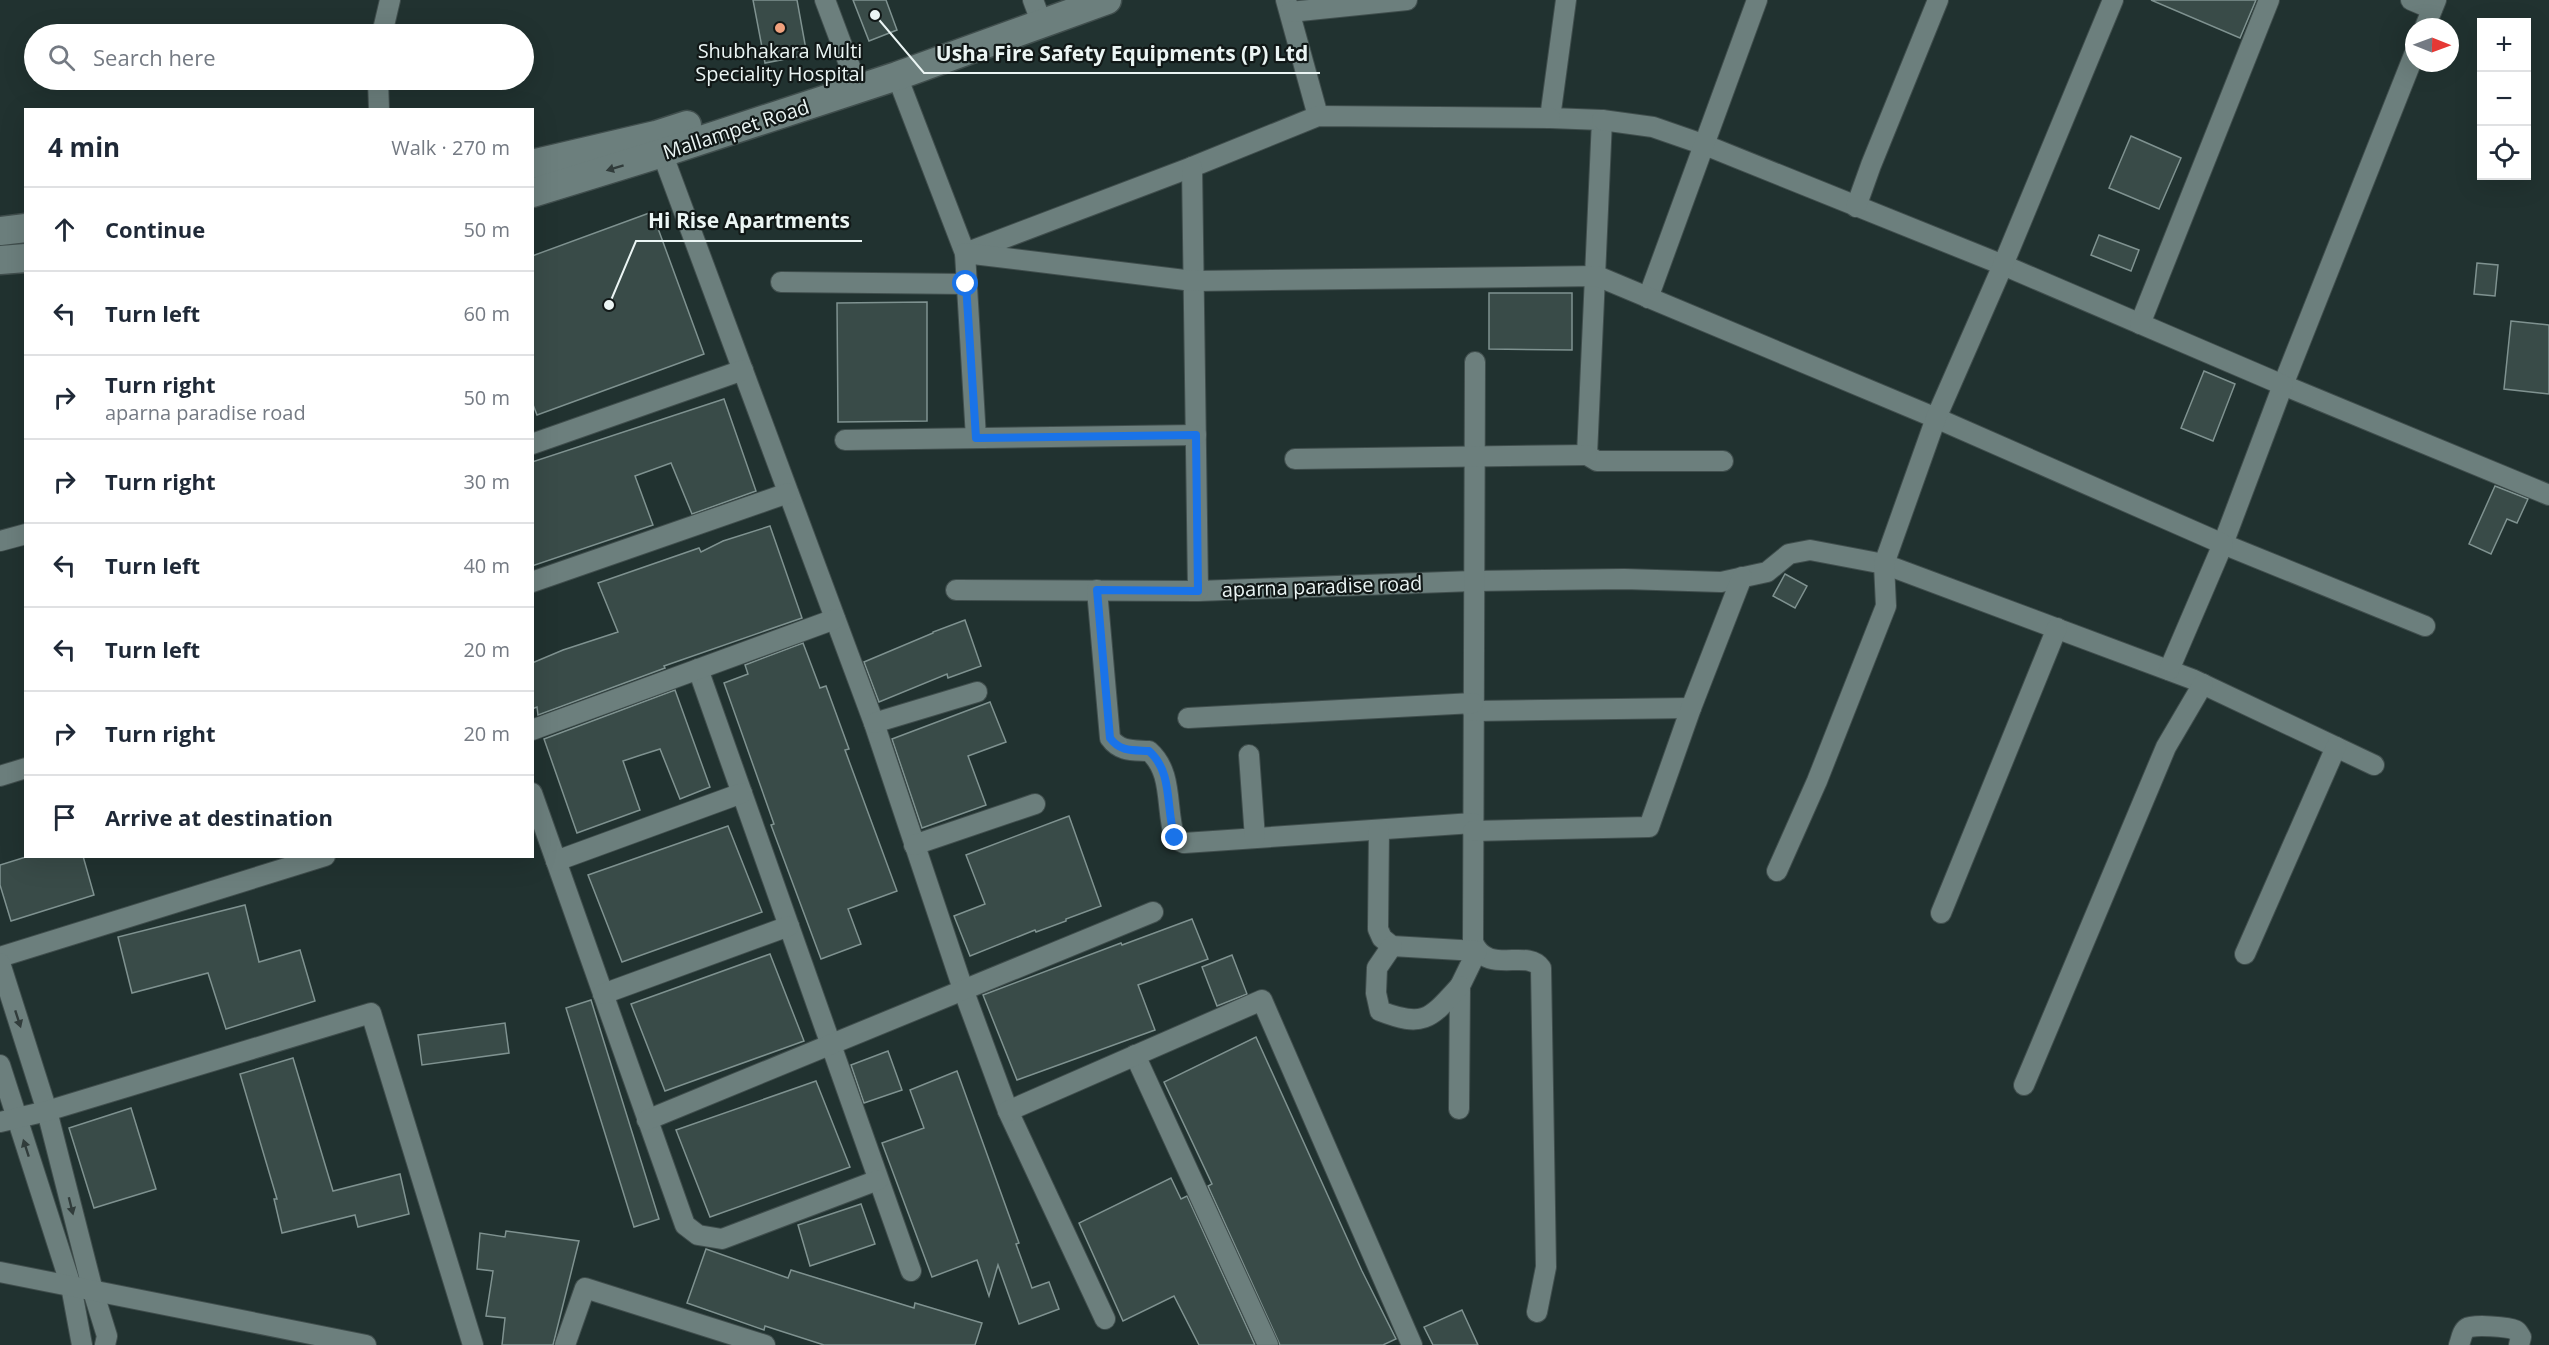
<!DOCTYPE html>
<html lang="en">
<head>
<meta charset="utf-8">
<style>
	:root { --surface:#fff; --page:#f6f6f7; --text:#1f2937; --muted:#747a83; --line:#e0e1e3 }
	body { margin:0; font-family:"Open Sans",sans-serif; background:var(--page); color:var(--text) }
	.controls { position:absolute; right:18px; top:18px; display:grid; overflow:hidden; border-radius:0px; box-shadow:0 6px 24px #0002 }
	.controls button { width:54px; height:54px; display:grid; place-items:center; padding:0; border:0; border-bottom:2px solid var(--line); background:var(--surface); color:var(--text); font:30px sans-serif }
	.compass { position:absolute; left:2405px; top:18px; width:54px; height:54px; border-radius:50%; background:var(--surface); box-shadow:0 6px 24px #0002; rotate:91deg }
	.stop { position:absolute; width:18px; height:18px; margin:-14px; border:4px solid #1a73e8; border-radius:50%; background:#fff }
	.stop.end { background:#1a73e8; border-color:#fff; box-shadow:0 2px 6px #0008 }
	.list { margin:0; padding:0; list-style:none }
	h2 { display:flex; justify-content:space-between; align-items:center; height:78px; margin:0; padding:0 24px; font-size:26px }
	h2 small { font-size:20px; font-weight:400; color:var(--muted) }
	.list li { display:grid; grid-template-columns:39px 1fr auto; gap:18px; align-items:center; box-sizing:border-box; height:84px; padding:0 24px; border-top:2px solid var(--line) }
	.list b { display:block; font-size:22px; white-space:nowrap }
	.list p { margin:0; font-size:20px; white-space:nowrap; color:var(--muted) }
	.list em { font-size:20px; font-style:normal; color:var(--muted) }
	.icon { flex:none; width:33px; height:33px; fill:none; stroke:currentColor; stroke-width:2; stroke-linecap:round; stroke-linejoin:round }
	.map { position:relative; flex:none; width:2549px; height:1345px; overflow:hidden }
	.search { position:absolute; background:var(--surface); box-shadow:0 6px 24px #0002; left:24px; top:24px; width:510px; height:66px; display:flex; align-items:center; gap:15px; box-sizing:border-box; padding:0 21px; border-radius:33px; color:var(--muted); font-size:22px }
	.panel { position:absolute; background:var(--surface); box-shadow:0 6px 24px #0002; left:24px; top:108px; width:510px; height:750px; border-radius:0px }
	.map>svg:first-child { display:block }
	.building { fill:#394b48; stroke:#7f9290; stroke-width:1.5 }
	.lines { fill:none; stroke-linecap:round; stroke-linejoin:round }
	.minor-casing { stroke:#404e4d; stroke-width:22 }
	.secondary-casing { stroke:#404e4d; stroke-width:31 }
	.minor { stroke:#6c7f7d; stroke-width:20 }
	.secondary { stroke:#6c7f7d; stroke-width:28 }
	.oneway { fill:#313c3b }
	.route { stroke:#1a73e8; stroke-width:8 }
	.poi-dot { fill:#f1a17d; stroke:#111817; stroke-width:2 }
	.labels { text-anchor:middle; dominant-baseline:central; stroke-width:4.5; stroke-linejoin:round; paint-order:stroke }
	.poi-label { font-size:20px; fill:#ebf5f4; stroke:#111817 }
	.street-label { font-size:20px; fill:#ebf5f4; stroke:#111817 }
	.leader { fill:none; stroke:#ebf5f4; stroke-width:2 }
	.callout-dot { fill:#ebf5f4; stroke:#111817; stroke-width:2 }
	.callout-label { font-size:21px; text-anchor:middle; font-weight:bold; fill:#ebf5f4; stroke:#111817; stroke-width:4.5; stroke-linejoin:round; paint-order:stroke }
</style>
</head>
<body>
<div class="map">
<svg width="2549" height="1345" viewBox="0 0 2549 1345">
	<rect width="100%" height="100%" fill="#213230"/>
	<!-- building -->
	<g class="building">
		<polygon points="753,0 797,0 807,55 765,63"/>
		<polygon points="853,0 886,0 897,30 869,41"/>
		<polygon points="2151,0 2256,0 2240,38"/>
		<polygon points="2131,136 2181,158 2159,209 2109,188"/>
		<polygon points="652,212 704,354 537,415 532,402 532,256"/>
		<polygon points="2099,235 2139,250 2131,271 2091,255"/>
		<polygon points="2477,263 2498,265 2495,296 2474,294"/>
		<polygon points="1489,293 1572,293 1572,350 1489,349"/>
		<polygon points="927,302 927,421 838,422 837,303"/>
		<polygon points="2511,321 2549,325 2549,394 2504,389"/>
		<polygon points="2204,371 2235,384 2213,441 2181,428"/>
		<polygon points="724,399 756,491 692,514 671,463 635,476 653,525 532,566 532,462"/>
		<polygon points="2495,486 2528,499 2517,523 2507,519 2491,554 2469,544"/>
		<polygon points="770,526 802,618 664,666 665,668 538,715 537,707 532,709 532,663 563,650 618,632 598,583 699,548 701,552 723,541"/>
		<polygon points="1785,574 1807,586 1795,608 1773,596"/>
		<polygon points="965,620 981,666 948,678 947,674 879,702 864,662 933,633 933,632"/>
		<polygon points="803,643 820,688 826,686 849,749 845,750 897,891 848,909 861,944 821,959 771,825 774,824 724,683 748,674 745,665"/>
		<polygon points="675,690 710,787 680,799 660,749 641,755 623,761 640,810 577,833 544,739"/>
		<polygon points="990,702 1006,742 968,756 986,805 922,828 892,739"/>
		<polygon points="1069,816 1101,906 1066,919 1066,921 1036,932 1035,930 970,956 954,916 985,904 966,855"/>
		<polygon points="728,826 762,912 622,962 588,875"/>
		<polygon points="29,856 83,856 94,895 11,921 0,885 0,865"/>
		<polygon points="245,905 259,962 300,950 315,1001 226,1029 208,973 132,993 118,937"/>
		<polygon points="1192,919 1208,959 1138,985 1155,1030 1017,1080 983,995 1121,943 1122,945"/>
		<polygon points="770,954 804,1041 665,1091 631,1004"/>
		<polygon points="1232,955 1247,994 1217,1006 1202,967"/>
		<polygon points="591,1000 659,1219 634,1227 566,1008"/>
		<polygon points="505,1023 509,1053 422,1065 418,1035"/>
		<polygon points="1256,1037 1362,1271 1396,1339 1383,1345 1280,1345 1208,1186 1212,1184 1164,1082"/>
		<polygon points="888,1051 902,1090 864,1103 851,1065"/>
		<polygon points="293,1058 333,1191 400,1174 409,1214 358,1227 355,1215 282,1233 274,1199 277,1199 240,1074"/>
		<polygon points="957,1071 1019,1243 1016,1244 1032,1288 1049,1282 1059,1309 1019,1324 998,1265 989,1296 977,1260 932,1277 882,1143 924,1128 910,1090"/>
		<polygon points="816,1081 850,1167 710,1217 676,1130"/>
		<polygon points="131,1108 156,1189 94,1208 69,1128"/>
		<polygon points="1171,1178 1181,1199 1187,1196 1255,1345 1199,1345 1174,1296 1123,1321 1079,1223"/>
		<polygon points="861,1204 875,1244 810,1266 798,1225"/>
		<polygon points="506,1231 579,1241 553,1345 502,1345 505,1318 486,1316 493,1271 477,1269 480,1233 505,1237"/>
		<polygon points="706,1249 788,1278 791,1270 914,1308 915,1303 982,1323 975,1345 824,1345 765,1326 764,1330 687,1303"/>
		<polygon points="1462,1310 1478,1345 1433,1345 1424,1327"/>
	</g>
	<g class="lines">
		<!-- minor casing -->
		<g class="minor-casing">
			<g id="minor">
				<polyline points="825,0 852,72"/>
				<polyline points="1033,0 1042,24"/>
				<polyline points="1286,0 1318,116"/>
				<polyline points="1566,0 1550,118 1602,120 1587,455 1597,461 1723,461"/>
				<polyline points="2411,0 2432,9"/>
				<polyline points="1290,12 1407,0"/>
				<polyline points="2425,27 2436,0"/>
				<polyline points="382,34 390,0"/>
				<polyline points="2414,55 2283,385 2549,495"/>
				<polyline points="897,76 965,253 1192,167 1318,116 1550,118"/>
				<polyline points="378,80 379,110"/>
				<polyline points="1602,120 1653,127 1705,145 2003,265 2283,385 2223,544 2425,626"/>
				<polyline points="658,142 874,723 963,989 1008,1111 1105,1319"/>
				<polyline points="1192,167 1198,591 1473,581 1624,579 1721,582 1767,572 1789,554 1810,550 1884,564 2192,679 2374,765"/>
				<polyline points="1856,207 1871,165 1938,0"/>
				<polyline points="781,282 966,284"/>
				<polyline points="1648,298 1757,0"/>
				<polyline points="2140,324 2269,0"/>
				<path d="M1475 362 1473 942C1487 976 1527 948 1541 968L1546 1267 1537 1312"/>
				<polyline points="976,438 965,253 1193,281 1597,276 1936,418 2223,544 2169,670"/>
				<polyline points="845,440 1196,435"/>
				<polyline points="532,444 743,370"/>
				<polyline points="1295,459 1587,455"/>
				<polyline points="0,541 26,534"/>
				<polyline points="532,582 788,493"/>
				<polyline points="956,590 1198,591"/>
				<path d="M1097 590 1110 738C1120 752 1133 750 1149 751 1174 773 1165 809 1175 839L1184 843 1473 823"/>
				<polyline points="698,669 911,1271"/>
				<polyline points="1473,711 1691,708"/>
				<polyline points="1188,718 1473,703"/>
				<polyline points="874,723 977,692"/>
				<polyline points="532,730 835,619"/>
				<polyline points="1249,755 1255,838"/>
				<polyline points="0,776 26,768"/>
				<polyline points="532,793 685,1225 698,1235 722,1239 878,1180"/>
				<polyline points="1379,830 1378,929 1382,938 1392,946 1477,951 1460,986 1459,1109"/>
				<polyline points="1473,831 1649,827 1691,708 1742,577"/>
				<polyline points="914,845 1035,804"/>
				<polyline points="556,861 742,793"/>
				<polyline points="1777,871 1817,781 1886,606 1884,564 1936,418 2003,265 2113,0"/>
				<polyline points="1941,913 2057,628"/>
				<path d="M1392 946 1377 968 1376 993 1380 1011C1424 1028 1430 1019 1460 986"/>
				<polyline points="2245,954 2336,747"/>
				<polyline points="0,957 325,856"/>
				<polyline points="0,963 47,1111 93,1291 107,1336 105,1345"/>
				<polyline points="603,994 789,926"/>
				<polyline points="1135,1055 1268,1345"/>
				<polyline points="0,1065 71,1286 82,1345"/>
				<polyline points="2024,1085 2166,747 2203,684"/>
				<polyline points="1008,1111 1262,1000 1412,1345"/>
				<polyline points="647,1120 1153,912"/>
				<polyline points="0,1122 47,1111 371,1013 473,1345"/>
				<polyline points="0,1272 366,1345"/>
				<polyline points="565,1345 585,1288 765,1345"/>
				<path d="M2459 1345C2461 1340 2462 1331 2467 1328 2473 1324 2509 1327 2515 1330 2519 1332 2518 1333 2521 1337L2519 1345"/>
			</g>
		</g>
		<!-- secondary casing -->
		<g class="secondary-casing">
			<g id="secondary">
				<polyline points="532,164 656,135 687,125"/>
				<polyline points="532,193 662,153 897,76 1107,0"/>
				<polyline points="0,231 26,228"/>
				<polyline points="0,260 26,258"/>
			</g>
		</g>
		<!-- minor -->
		<use href="#minor" class="minor"/>
		<!-- secondary -->
		<use href="#secondary" class="secondary"/>
	</g>
	<!-- one-way arrows -->
	<defs><path id="oneway-solid" d="M-6-.8H1V-3.2L6.5 0L1 3.2V.8H-6Z" transform="scale(1.5)"/></defs>
	<g class="oneway">
		<use href="#oneway-solid" transform="translate(615 168) rotate(163)"/>
		<use href="#oneway-solid" transform="translate(18 1019) rotate(72)"/>
		<use href="#oneway-solid" transform="translate(26 1148) rotate(-108)"/>
		<use href="#oneway-solid" transform="translate(71 1206) rotate(76)"/>
	</g>
	<g class="lines">
		<!-- route -->
		<path class="route" d="M966 284 976 438 1196 435 1198 591 1097 590 1110 738C1120 752 1133 750 1149 751 1174 773 1165 809 1175 838"/>
	</g>
	<!-- markers -->
	<circle class="poi-dot" cx="780" cy="28" r="6"/>
	<g class="labels">
		<!-- poi labels -->
		<g class="poi-label">
			<text x="780" y="50">Shubhakara Multi<tspan x="780" dy="23">Speciality Hospital</tspan></text>
		</g>
		<!-- street labels -->
		<g class="street-label">
			<text transform="translate(736 129) rotate(-18)">Mallampet Road</text>
			<text transform="translate(1322 586) rotate(-2)">aparna paradise road</text>
		</g>
	</g>
	<!-- callouts -->
	<path class="leader" d="M875 15L924 73H1320M609 305L636 241H862"/>
	<g class="callout-dot">
		<circle cx="875" cy="15" r="6"/>
		<circle cx="609" cy="305" r="6"/>
	</g>
	<g class="callout-label">
		<text x="1122" y="61">Usha Fire Safety Equipments (P) Ltd</text>
		<text x="749" y="228">Hi Rise Apartments</text>
	</g>
</svg>
<div class="controls">
<button>+</button>
<button>−</button>
<button><svg class="icon" aria-label="locate" viewBox="0 0 24 24"><circle cx="12" cy="12" r="6"/><path d="M12 2v4M12 18v4M2 12h4M18 12h4"/></svg></button>
</div>
<svg class="compass" viewBox="-18 -18 36 36"><path d="M0-13l5 13h-10z" fill="#e53935"/><path d="M0 13l5-13h-10z" fill="#747a83"/></svg>
<div class="stop" style="left:966px;top:284px"></div>
<div class="stop end" style="left:1175px;top:838px"></div>
<div class="search"><svg class="icon" aria-label="search" viewBox="0 0 24 24"><circle cx="10" cy="10" r="6"/><path d="M15 15l6 6"/></svg>Search here</div>
<section class="panel">
<h2>4 min<small>Walk · 270 m</small></h2>
<ul class="list">
<li><svg class="icon" aria-label="ahead" viewBox="0 0 24 24"><path d="M12 20V5M6 11l6-6 6 6"/></svg><div><b>Continue</b></div><em>50 m</em></li>
<li><svg class="icon" aria-label="left" viewBox="0 0 24 24"><path d="M17 20v-9H6M10 6l-5 5 5 5"/></svg><div><b>Turn left</b></div><em>60 m</em></li>
<li><svg class="icon" aria-label="right" viewBox="0 0 24 24"><path d="M7 20v-9h11M14 6l5 5-5 5"/></svg><div><b>Turn right</b><p>aparna paradise road</p></div><em>50 m</em></li>
<li><svg class="icon" aria-label="right" viewBox="0 0 24 24"><path d="M7 20v-9h11M14 6l5 5-5 5"/></svg><div><b>Turn right</b></div><em>30 m</em></li>
<li><svg class="icon" aria-label="left" viewBox="0 0 24 24"><path d="M17 20v-9H6M10 6l-5 5 5 5"/></svg><div><b>Turn left</b></div><em>40 m</em></li>
<li><svg class="icon" aria-label="left" viewBox="0 0 24 24"><path d="M17 20v-9H6M10 6l-5 5 5 5"/></svg><div><b>Turn left</b></div><em>20 m</em></li>
<li><svg class="icon" aria-label="right" viewBox="0 0 24 24"><path d="M7 20v-9h11M14 6l5 5-5 5"/></svg><div><b>Turn right</b></div><em>20 m</em></li>
<li><svg class="icon" aria-label="arrive" viewBox="0 0 24 24"><path d="M6 21V4h12l-3 4 3 4H6"/></svg><div><b>Arrive at destination</b></div></li>
</ul>
</section>
</div>
</body>
</html>
